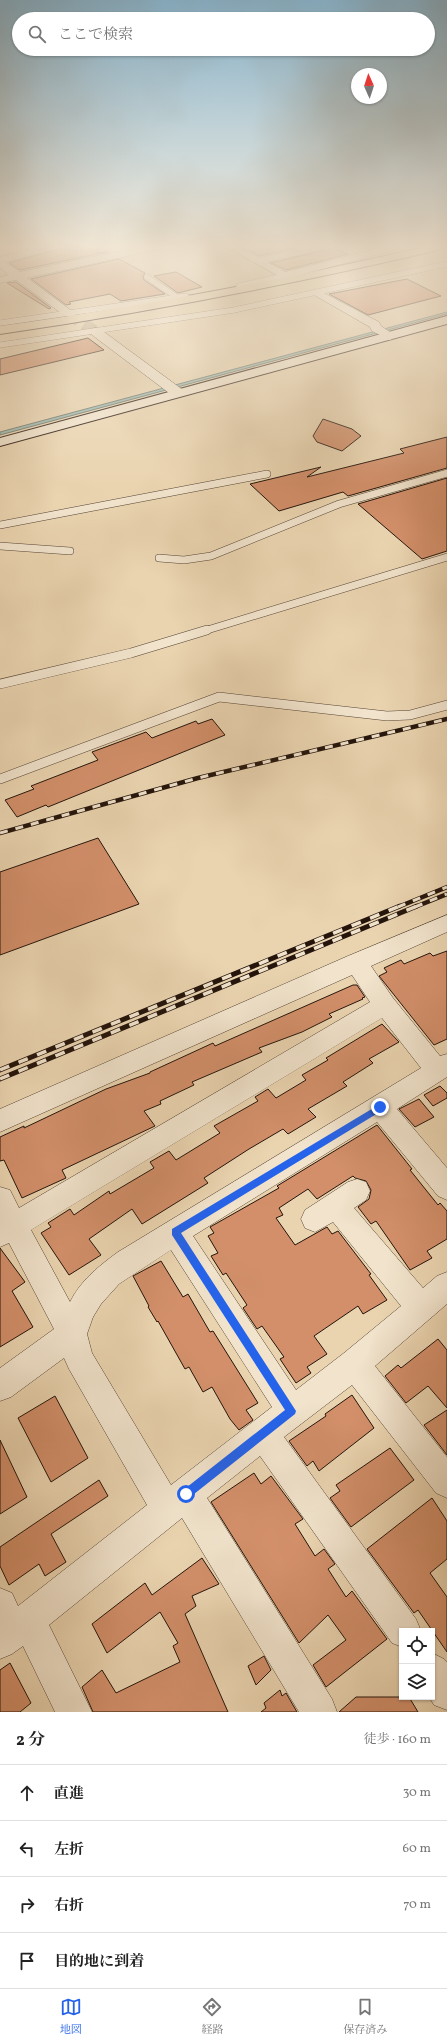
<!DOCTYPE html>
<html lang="ja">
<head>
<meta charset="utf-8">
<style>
	:root { --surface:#fff; --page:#f6f6f6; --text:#222; --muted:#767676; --line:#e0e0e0; --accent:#2563eb }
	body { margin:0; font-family:Vollkorn,"Noto Serif JP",serif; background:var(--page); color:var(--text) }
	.controls { position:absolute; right:12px; bottom:12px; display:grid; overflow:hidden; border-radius:0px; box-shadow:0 1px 3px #0004 }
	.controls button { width:36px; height:36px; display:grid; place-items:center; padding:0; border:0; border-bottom:1px solid var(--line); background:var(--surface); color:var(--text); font:20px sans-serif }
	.compass { position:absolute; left:351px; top:68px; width:36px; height:36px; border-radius:50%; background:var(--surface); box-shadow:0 1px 3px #0004; rotate:357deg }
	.stop { position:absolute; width:12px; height:12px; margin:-9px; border:3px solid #2563eb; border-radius:50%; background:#fff }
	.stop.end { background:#2563eb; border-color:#fff; box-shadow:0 1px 4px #0008 }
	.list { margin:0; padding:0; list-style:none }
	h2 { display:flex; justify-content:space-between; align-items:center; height:52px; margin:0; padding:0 16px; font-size:17px }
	h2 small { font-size:13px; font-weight:400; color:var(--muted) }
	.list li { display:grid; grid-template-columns:26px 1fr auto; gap:12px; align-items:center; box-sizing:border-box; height:56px; padding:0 16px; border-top:1px solid var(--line) }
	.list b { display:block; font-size:15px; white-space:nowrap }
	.list em { font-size:13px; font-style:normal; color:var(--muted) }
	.icon { flex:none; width:22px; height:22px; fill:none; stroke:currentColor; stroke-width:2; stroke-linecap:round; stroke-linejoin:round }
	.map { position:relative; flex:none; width:447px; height:1712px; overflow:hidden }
	.search { position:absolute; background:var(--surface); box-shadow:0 1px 3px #0004; left:12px; right:12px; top:12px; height:44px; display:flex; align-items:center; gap:10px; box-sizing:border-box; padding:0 14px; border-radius:22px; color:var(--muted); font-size:15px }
	.sheet { height:276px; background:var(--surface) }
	nav { display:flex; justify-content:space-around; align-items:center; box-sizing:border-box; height:56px; border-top:1px solid var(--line); background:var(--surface); font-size:11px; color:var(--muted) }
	nav a { display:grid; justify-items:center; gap:2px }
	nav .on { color:var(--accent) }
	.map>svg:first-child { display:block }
	.water { fill:#98b8ae; stroke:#6a766d }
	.building { fill:#d28f6a; stroke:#24140b }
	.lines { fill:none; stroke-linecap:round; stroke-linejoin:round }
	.street-tunnel { stroke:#c2ae8f; stroke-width:12; stroke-dasharray:12 6; stroke-linecap:butt }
	.lane-far2-casing { stroke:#564434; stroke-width:6 }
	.lane-far1-casing { stroke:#564434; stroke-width:8 }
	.lane-casing { stroke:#564434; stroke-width:10 }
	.street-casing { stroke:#564434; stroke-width:1 }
	.secondary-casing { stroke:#24140b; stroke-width:2 }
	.highway-casing { stroke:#24140b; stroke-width:2 }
	.lane-far2 { stroke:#f1e3cc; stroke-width:5.5 }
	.lane-far1 { stroke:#f1e3cc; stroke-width:7 }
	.lane { stroke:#f1e3cc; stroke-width:9 }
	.street { fill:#f1e3cc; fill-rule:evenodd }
	.secondary { fill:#f1e3cc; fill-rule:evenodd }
	.highway { fill:#ead4b0; fill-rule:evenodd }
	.rail-far1-casing { stroke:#24140b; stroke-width:4.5 }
	.rail-casing { stroke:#24140b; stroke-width:5 }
	.rail-far1 { stroke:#f1e3cc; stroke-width:3; stroke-dasharray:8; stroke-linecap:butt }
	.rail { stroke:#f1e3cc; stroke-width:3.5; stroke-dasharray:10; stroke-linecap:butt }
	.route { fill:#2563eb }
</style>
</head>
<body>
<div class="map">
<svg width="447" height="1712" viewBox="0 0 447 1712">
	<rect width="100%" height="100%" fill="#ead4b0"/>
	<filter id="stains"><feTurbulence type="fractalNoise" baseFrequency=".005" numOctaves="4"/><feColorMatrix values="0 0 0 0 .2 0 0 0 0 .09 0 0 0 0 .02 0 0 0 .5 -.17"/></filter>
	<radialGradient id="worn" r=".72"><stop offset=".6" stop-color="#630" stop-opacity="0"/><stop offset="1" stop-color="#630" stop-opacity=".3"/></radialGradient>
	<!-- water -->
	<polygon class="water" points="447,312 447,314 0,435 0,432"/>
	<!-- building -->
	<g class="building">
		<polygon points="78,245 98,245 98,253 107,252 20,270 9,263 66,247 77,252"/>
		<polygon points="238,245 311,245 259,256"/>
		<polygon points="334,248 348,254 286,270 271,263"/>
		<polygon points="119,259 145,273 143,276 144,280 165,294 121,301 110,294 69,302 71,304 66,305 31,279"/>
		<polygon points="176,272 202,287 178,293 154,276"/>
		<polygon points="407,279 441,296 368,315 329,294"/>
		<polygon points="16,282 51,308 49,309 7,283"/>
		<polygon points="88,338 104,350 0,375 0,359"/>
		<polygon points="323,419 352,429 361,436 342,451 317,442 313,436"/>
		<polygon points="447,437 447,468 348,496 343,492 279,511 250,484 321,467 307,477 404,453 400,449"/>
		<polygon points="447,478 447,551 422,559 358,504"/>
		<polygon points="212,719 225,735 48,807 46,805 17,817 5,800 34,789 31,786 98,760 92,752 146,732 152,738 196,721 198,724"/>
		<polygon points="98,838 139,904 0,955 0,872"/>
		<polygon points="447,951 447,1039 434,1045 379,976 387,972 384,968 401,960 404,964 430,953 433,956"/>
		<polygon points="353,985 357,985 365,997 362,998 363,999 329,1014 332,1017 302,1032 259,1048 262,1052 192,1082 194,1085 160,1101 161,1104 144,1111 155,1126 62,1170 66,1178 22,1198 4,1160 0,1161 0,1137 24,1126 24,1128 106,1089 150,1073 150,1072 213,1043 215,1046"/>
		<polygon points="382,1024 399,1042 369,1059 373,1063 343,1082 347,1086 308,1109 316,1117 288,1134 283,1129 249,1149 204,1178 208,1183 142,1224 132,1209 89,1239 101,1255 69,1275 41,1233 51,1227 48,1223 70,1209 74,1215 109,1191 110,1194 154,1168 150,1162 169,1151 176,1160 220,1133 214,1126 258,1101 255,1097 268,1089 276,1098 306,1080 302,1075 328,1060 326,1058"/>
		<polygon points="440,1086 447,1093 447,1098 433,1106 424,1095"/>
		<polygon points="419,1099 434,1117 415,1127 399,1109"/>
		<polygon points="377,1125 412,1169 410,1170 438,1205 440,1203 447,1211 447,1239 427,1251 432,1258 410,1270 376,1221 371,1224 358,1207 369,1199 371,1190 366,1181 355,1178 353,1176 317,1199 308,1189 279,1208 283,1215 276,1218 295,1245 327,1227 332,1234 338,1231 371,1274 369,1275 387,1300 363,1314 358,1306 314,1336 327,1354 307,1367 311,1373 296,1383 280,1359 284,1357 262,1326 257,1329 243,1308 247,1305 226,1273 223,1275 211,1256 218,1253 208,1236 214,1233 210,1227 279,1188 277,1186"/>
		<polygon points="0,1248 25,1282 12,1291 33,1327 0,1347"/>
		<polygon points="161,1261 183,1297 188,1294 210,1332 213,1331 258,1403 246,1410 253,1420 239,1430 230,1419 212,1387 203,1392 189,1367 185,1369 158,1321 157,1322 148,1307 149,1306 133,1276"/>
		<polygon points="438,1339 447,1350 447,1408 428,1386 406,1403 385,1376 398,1365 401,1368"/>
		<polygon points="352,1395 374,1428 319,1471 313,1461 307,1466 289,1441 326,1416 325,1414"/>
		<polygon points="55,1396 88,1458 51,1482 18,1418"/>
		<polygon points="447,1410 447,1455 424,1425"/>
		<polygon points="0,1440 27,1497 0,1514"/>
		<polygon points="390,1448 414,1480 351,1527 330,1498 340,1491 336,1485"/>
		<polygon points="254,1473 261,1484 271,1476 303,1519 295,1524 315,1556 324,1549 335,1564 328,1569 346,1597 352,1591 387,1639 326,1687 313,1665 346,1640 328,1615 299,1643 211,1502"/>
		<polygon points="99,1480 108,1496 51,1534 66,1562 45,1576 39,1564 9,1585 0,1566 0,1547"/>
		<polygon points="432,1498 447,1521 447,1559 430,1573 447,1597 447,1652 418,1610 414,1613 367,1549"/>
		<polygon points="202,1558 219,1584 192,1596 196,1606 185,1614 228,1712 93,1712 82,1687 102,1670 116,1693 180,1662 173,1646 178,1643 160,1612 107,1653 92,1624 145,1583 152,1595"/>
		<polygon points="264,1656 271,1670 256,1685 248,1666"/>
		<polygon points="10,1663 31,1703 20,1712 0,1712 0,1670"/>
		<polygon points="280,1690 282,1696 286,1693 297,1712 261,1712 266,1708 264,1703"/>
		<polygon points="356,1697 409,1697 418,1712 339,1712"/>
	</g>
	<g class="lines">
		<!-- street-tunnel -->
		<polyline class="street-tunnel" points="69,314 96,332"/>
		<!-- lane-far2 casing -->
		<g class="lane-far2-casing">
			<g id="lane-far2">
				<polyline points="147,277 178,298"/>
				<polyline points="239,286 284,276"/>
				<polyline points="0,323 186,296"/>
				<polyline points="0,345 234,310 447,264"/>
			</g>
		</g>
		<!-- lane-far1 casing -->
		<g class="lane-far1-casing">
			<g id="lane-far1">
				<polyline points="0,525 267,474"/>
				<polyline points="0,546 70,551"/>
				<polyline points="159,558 184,560 211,556 339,504 447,473"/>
				<polyline points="204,631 447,557"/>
			</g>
		</g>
		<!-- lane casing -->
		<g class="lane-casing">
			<g id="lane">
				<polyline points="0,684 131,653 207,630"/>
				<polyline points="0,779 219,697 387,716 410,715 447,705"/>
			</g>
		</g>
		<!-- street casing -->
		<g class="street-casing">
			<g id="street">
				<polygon points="48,245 65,245 64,247 5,262 20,272 150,245 169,245 164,248 27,278 73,312 75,314 73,316 65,316 16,280 0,283 0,277 9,275 0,268 0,257"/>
				<polygon points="223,245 235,245 259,258 317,245 335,245 334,247 267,262 285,272 390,245 407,245 406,247 284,279"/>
				<polygon points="318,290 379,322 381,326 396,336 390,340 372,331 370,327 314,295 312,293"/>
				<polygon points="96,328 100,329 183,390 185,393 183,396 173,396 92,335 90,332 92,329"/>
				<path d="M447 915V932L371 966 393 998 440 1056 447 1054V1077L397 1109 447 1168V1200L438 1196 377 1122 193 1236 296 1390 344 1353 401 1306 333 1222 315 1232 305 1228 301 1219 305 1210 348 1182 357 1179 366 1182 370 1191 366 1200 354 1208 423 1288 437 1276 447 1272V1304L375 1366 447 1457V1498L436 1493 352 1385 284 1437 416 1619 421 1631H402V1647L392 1643 260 1456 207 1498 332 1699 337 1712H299L182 1518 49 1625 92 1712H55L23 1646 12 1654 0 1659V1588L12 1593 18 1606 147 1505 69 1369 64 1358 11 1397 0 1401V1368L54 1329 9 1243 0 1247V1187L10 1190 19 1208 370 1002 352 975 0 1132V1109L348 956ZM382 1018 421 1068 118 1252C99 1266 81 1280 70 1302L31 1230ZM171 1250 272 1407 171 1485 92 1353 87 1334 93 1317 101 1304 119 1284Z"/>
				<polygon points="432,1653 444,1659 447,1662 447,1710 434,1705 429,1697 432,1697"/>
			</g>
		</g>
		<!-- secondary casing -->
		<g class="secondary-casing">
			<polygon id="secondary" points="447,316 447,324 0,446 0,438"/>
		</g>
		<!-- highway casing -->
		<g class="highway-casing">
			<path id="highway" d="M434 245H447V248C299 283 151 312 0 334V326C146 306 290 278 434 245Z"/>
		</g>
		<!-- lane-far2 -->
		<use href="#lane-far2" class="lane-far2"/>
		<!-- lane-far1 -->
		<use href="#lane-far1" class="lane-far1"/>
		<!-- lane -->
		<use href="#lane" class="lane"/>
		<!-- street -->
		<use href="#street" class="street"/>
		<!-- secondary -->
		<use href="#secondary" class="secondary"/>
		<!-- highway -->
		<use href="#highway" class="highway"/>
		<!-- rail-far1 casing -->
		<g class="rail-far1-casing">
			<g id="rail-far1">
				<polyline points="0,833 198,778 447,719"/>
				<polyline points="398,907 447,887"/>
				<polyline points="415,907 447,894"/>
			</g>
		</g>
		<!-- rail casing -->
		<g class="rail-casing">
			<g id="rail">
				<polyline points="0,1070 400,906"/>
				<polyline points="0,1079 417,906"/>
			</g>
		</g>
		<!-- rail-far1 -->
		<use href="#rail-far1" class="rail-far1"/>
		<!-- rail -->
		<use href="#rail" class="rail"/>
	</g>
	<!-- sky -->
	<linearGradient id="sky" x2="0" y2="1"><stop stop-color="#88b6d1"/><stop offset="0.51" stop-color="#f6ecdb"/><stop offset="1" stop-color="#f6ecdb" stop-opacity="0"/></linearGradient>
	<rect width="447" height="484" fill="url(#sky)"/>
	<!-- route -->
	<polygon class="route" points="380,1104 384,1107 383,1110 181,1233 296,1411 295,1414 189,1498 186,1499 182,1498 181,1494 182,1491 285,1410 172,1235 172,1229"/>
	<rect width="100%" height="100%" filter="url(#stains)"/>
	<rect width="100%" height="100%" fill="url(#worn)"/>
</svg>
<div class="controls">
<button><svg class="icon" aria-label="locate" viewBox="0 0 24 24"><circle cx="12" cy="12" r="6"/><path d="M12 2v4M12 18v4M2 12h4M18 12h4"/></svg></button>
<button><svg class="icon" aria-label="layers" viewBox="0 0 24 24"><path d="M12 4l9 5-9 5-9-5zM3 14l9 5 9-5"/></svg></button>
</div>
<svg class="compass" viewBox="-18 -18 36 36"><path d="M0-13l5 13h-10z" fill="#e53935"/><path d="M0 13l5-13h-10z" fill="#767676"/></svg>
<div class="stop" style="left:186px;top:1494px"></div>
<div class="stop end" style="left:380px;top:1107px"></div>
<div class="search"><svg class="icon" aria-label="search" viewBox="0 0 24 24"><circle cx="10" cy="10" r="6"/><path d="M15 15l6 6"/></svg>ここで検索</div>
</div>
<section class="sheet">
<h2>2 分<small>徒歩 · 160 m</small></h2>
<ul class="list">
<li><svg class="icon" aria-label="ahead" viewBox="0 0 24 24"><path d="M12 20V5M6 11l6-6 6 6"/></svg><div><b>直進</b></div><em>30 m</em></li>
<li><svg class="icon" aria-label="left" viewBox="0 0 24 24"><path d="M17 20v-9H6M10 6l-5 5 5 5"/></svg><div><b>左折</b></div><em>60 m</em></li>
<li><svg class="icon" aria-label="right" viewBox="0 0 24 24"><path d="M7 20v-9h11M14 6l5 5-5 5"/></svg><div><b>右折</b></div><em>70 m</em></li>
<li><svg class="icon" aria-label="arrive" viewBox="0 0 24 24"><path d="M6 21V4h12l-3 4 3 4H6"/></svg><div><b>目的地に到着</b></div></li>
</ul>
</section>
<nav>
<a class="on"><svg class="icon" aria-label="map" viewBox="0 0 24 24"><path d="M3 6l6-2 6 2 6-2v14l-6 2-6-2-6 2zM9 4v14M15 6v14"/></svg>地図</a>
<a><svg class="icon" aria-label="directions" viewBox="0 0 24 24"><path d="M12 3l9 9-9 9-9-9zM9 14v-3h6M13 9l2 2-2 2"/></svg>経路</a>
<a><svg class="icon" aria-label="saved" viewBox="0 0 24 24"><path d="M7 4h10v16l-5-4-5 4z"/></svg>保存済み</a>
</nav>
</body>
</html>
